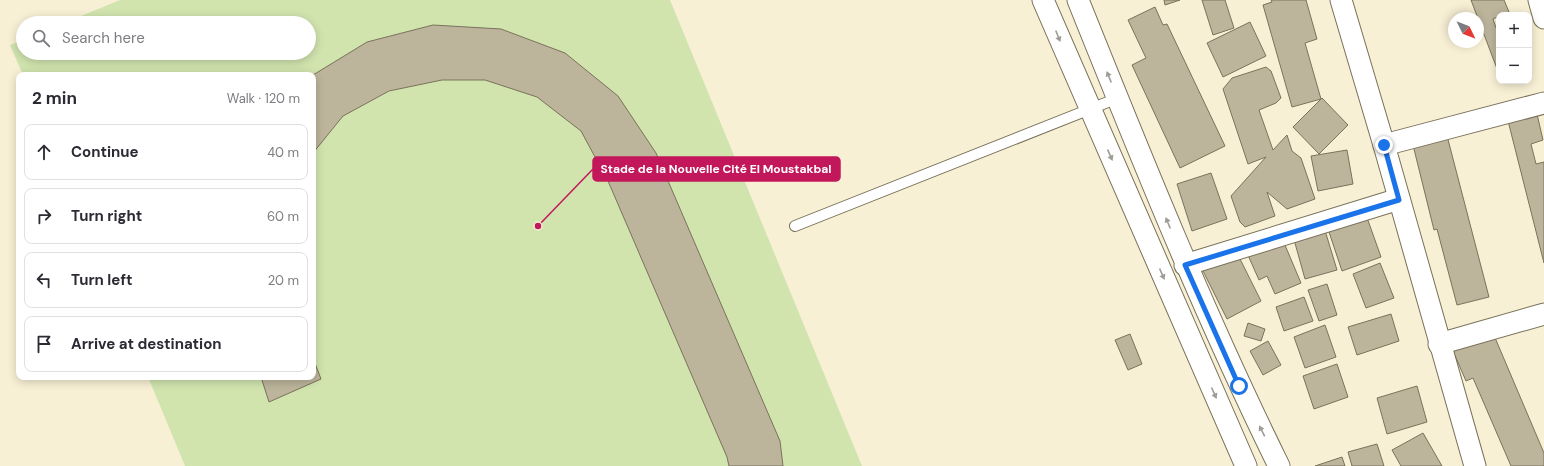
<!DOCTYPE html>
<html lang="en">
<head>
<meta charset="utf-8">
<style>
	:root { --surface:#fff; --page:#f7f7f7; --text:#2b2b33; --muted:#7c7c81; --line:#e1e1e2 }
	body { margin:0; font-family:"DM Sans",sans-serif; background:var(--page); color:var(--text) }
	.controls { position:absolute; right:12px; top:12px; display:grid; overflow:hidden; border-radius:8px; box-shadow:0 2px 10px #0003 }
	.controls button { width:36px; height:36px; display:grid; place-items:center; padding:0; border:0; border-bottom:1px solid var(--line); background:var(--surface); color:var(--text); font:20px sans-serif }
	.compass { position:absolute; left:1448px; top:12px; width:36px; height:36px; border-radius:50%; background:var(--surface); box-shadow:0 2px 10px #0003; rotate:133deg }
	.stop { position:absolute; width:12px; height:12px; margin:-9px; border:3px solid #1a73e8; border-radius:50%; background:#fff }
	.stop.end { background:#1a73e8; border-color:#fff; box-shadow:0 1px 4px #0008 }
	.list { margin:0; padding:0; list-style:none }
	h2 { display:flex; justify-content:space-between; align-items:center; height:52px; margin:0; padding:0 16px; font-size:17px }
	h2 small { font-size:13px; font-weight:400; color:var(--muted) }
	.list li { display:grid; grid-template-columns:26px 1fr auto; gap:12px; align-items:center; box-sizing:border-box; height:56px; margin:0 8px 8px; padding:0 8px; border:1px solid var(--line); border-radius:8px }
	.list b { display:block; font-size:15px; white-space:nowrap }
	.list em { font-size:13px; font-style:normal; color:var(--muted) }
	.icon { flex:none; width:22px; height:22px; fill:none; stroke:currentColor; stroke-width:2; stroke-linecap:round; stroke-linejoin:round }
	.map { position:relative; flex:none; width:1544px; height:466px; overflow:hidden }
	.search { position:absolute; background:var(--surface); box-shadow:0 2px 10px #0003; left:16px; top:16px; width:300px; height:44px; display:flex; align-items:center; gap:10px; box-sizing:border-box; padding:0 14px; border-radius:22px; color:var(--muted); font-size:15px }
	.panel { position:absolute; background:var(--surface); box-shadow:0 2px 10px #0003; left:16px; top:72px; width:300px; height:308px; border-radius:8px }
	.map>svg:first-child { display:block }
	.green { fill:#d1e4ae }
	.building { fill:#bcb49b; stroke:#7a725b }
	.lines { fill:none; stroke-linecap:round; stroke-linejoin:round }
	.lane-casing { stroke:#787159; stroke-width:12 }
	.street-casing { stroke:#787159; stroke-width:23 }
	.lane { stroke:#fff; stroke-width:10 }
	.street { stroke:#fff; stroke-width:21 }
	.oneway { fill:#9d9c96 }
	.route { stroke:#1a73e8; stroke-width:5 }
	.leader { fill:none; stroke:#c2185b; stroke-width:1.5 }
	.callout-dot { fill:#c2185b; stroke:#f8f0d5; stroke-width:1.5 }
	.callout { fill:#c2185b; stroke:#c2185b; stroke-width:1.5 }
	.callout-label { font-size:12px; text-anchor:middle; font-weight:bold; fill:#fff }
</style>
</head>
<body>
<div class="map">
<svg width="1544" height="466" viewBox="0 0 1544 466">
	<rect width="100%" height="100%" fill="#f8f0d5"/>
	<!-- green -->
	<polygon class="green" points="120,0 670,0 862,466 185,466 148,377 313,377 313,75 23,75 10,45 23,40 23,53 309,53 309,23 64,23"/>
	<!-- building -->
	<g class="building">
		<polygon points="1164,0 1180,0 1165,5"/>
		<polygon points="1202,0 1225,0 1234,28 1213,35"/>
		<polygon points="1271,0 1306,0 1317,39 1305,43 1321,99 1292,107 1263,5 1272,2"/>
		<polygon points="1471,0 1504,0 1509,12 1493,19 1499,36 1499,74"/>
		<polygon points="1155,7 1163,25 1167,24 1225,146 1180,168 1132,65 1146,58 1128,20"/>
		<polygon points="1250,22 1266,56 1223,77 1207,43"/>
		<polygon points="433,25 501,29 565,53 618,96 656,153 780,441 783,466 729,466 727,457 608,181 581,131 537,97 485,80 442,80 389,91 343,116 313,153 313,75 367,42"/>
		<polygon points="1266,67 1271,71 1281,98 1276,103 1259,110 1273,150 1287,135 1292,151 1301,158 1315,199 1287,209 1267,192 1275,216 1245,227 1240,222 1231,196 1266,157 1248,164 1223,89 1232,78"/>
		<polygon points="1322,98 1348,125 1319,154 1293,127"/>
		<polygon points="1534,101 1543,140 1531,144 1536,164 1544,162 1544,263 1505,109"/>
		<polygon points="1445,128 1489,297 1457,305 1437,229 1434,230 1411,137"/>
		<polygon points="1347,150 1353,184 1318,191 1311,156"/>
		<polygon points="1211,173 1227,219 1192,231 1177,184"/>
		<polygon points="1365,212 1381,257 1342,271 1327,226"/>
		<polygon points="1324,227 1337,270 1305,279 1293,236"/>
		<polygon points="1282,238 1301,283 1275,294 1267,276 1259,280 1247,253"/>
		<polygon points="1236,251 1261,301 1227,319 1202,269"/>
		<polygon points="1380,263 1394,298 1366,308 1353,274"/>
		<polygon points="1327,284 1337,315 1319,321 1308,290"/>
		<polygon points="1304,297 1313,321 1284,331 1276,307"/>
		<polygon points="1391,314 1399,341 1357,355 1348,327"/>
		<polygon points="1248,323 1265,329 1261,341 1244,336"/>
		<polygon points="1325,325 1336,357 1305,368 1294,337"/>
		<polygon points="1493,333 1544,453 1544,466 1511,466 1473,378 1466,381 1453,351"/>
		<polygon points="1130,334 1142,364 1128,370 1115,340"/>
		<polygon points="1268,341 1281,365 1263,375 1250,351"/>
		<polygon points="313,358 321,379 269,402 261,377 313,377"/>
		<polygon points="1337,364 1348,397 1314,409 1303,376"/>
		<polygon points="1417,386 1427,422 1387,434 1377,398"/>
		<polygon points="1423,433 1442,466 1401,466 1392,450"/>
		<polygon points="1377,444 1384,466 1352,466 1348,452"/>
		<polygon points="1342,457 1345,466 1315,466"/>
	</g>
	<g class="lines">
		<!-- lane casing -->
		<g class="lane-casing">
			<polyline id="lane" points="795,226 1118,98"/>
		</g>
		<!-- street casing -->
		<g class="street-casing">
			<g id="street">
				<polyline points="1043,0 1246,466"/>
				<path d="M1078 0C1141 157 1204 314 1279 466"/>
				<polyline points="1341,0 1384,145 1475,466"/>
				<polyline points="1539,0 1544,18"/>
				<polyline points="1384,145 1544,103"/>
				<polyline points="1185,265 1399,199"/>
				<polyline points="1439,344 1544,314"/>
			</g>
		</g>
		<!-- lane -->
		<use href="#lane" class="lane"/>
		<!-- street -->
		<use href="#street" class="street"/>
	</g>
	<!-- one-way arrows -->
	<defs><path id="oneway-solid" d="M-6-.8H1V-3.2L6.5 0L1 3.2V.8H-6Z"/></defs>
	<g class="oneway">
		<use href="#oneway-solid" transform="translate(1058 36) rotate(68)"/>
		<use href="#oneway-solid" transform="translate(1109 77) rotate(-112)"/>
		<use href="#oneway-solid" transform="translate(1110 155) rotate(66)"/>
		<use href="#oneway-solid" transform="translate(1168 223) rotate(-112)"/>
		<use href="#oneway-solid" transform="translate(1162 274) rotate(66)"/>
		<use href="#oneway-solid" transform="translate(1214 393) rotate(66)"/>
		<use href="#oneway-solid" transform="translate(1262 431) rotate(-117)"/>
	</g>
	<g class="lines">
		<!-- route -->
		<polyline class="route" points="1239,386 1185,265 1399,200 1384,145"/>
	</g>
	<!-- callouts -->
	<path class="leader" d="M538 226L593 169"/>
	<circle class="callout-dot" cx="538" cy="226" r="4"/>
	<rect class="callout" x="593" y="157" width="247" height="24" rx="4"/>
	<g class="callout-label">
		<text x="716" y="173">Stade de la Nouvelle Cité El Moustakbal</text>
	</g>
</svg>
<div class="controls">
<button>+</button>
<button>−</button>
</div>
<svg class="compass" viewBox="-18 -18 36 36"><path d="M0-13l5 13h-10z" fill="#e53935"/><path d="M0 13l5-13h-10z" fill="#7c7c81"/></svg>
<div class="stop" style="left:1239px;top:386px"></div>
<div class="stop end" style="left:1384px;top:145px"></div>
<div class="search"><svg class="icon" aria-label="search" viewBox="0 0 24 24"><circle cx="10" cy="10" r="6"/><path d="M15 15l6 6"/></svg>Search here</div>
<section class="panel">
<h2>2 min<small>Walk · 120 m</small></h2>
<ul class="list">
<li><svg class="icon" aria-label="ahead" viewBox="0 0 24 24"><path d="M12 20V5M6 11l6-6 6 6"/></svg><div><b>Continue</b></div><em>40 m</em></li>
<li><svg class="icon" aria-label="right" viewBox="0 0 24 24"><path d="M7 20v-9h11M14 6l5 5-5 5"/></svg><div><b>Turn right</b></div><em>60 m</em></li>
<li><svg class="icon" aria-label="left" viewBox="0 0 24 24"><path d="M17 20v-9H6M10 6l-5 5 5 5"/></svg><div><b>Turn left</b></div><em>20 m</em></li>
<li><svg class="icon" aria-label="arrive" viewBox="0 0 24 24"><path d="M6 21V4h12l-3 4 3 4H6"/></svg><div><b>Arrive at destination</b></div></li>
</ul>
</section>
</div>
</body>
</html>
